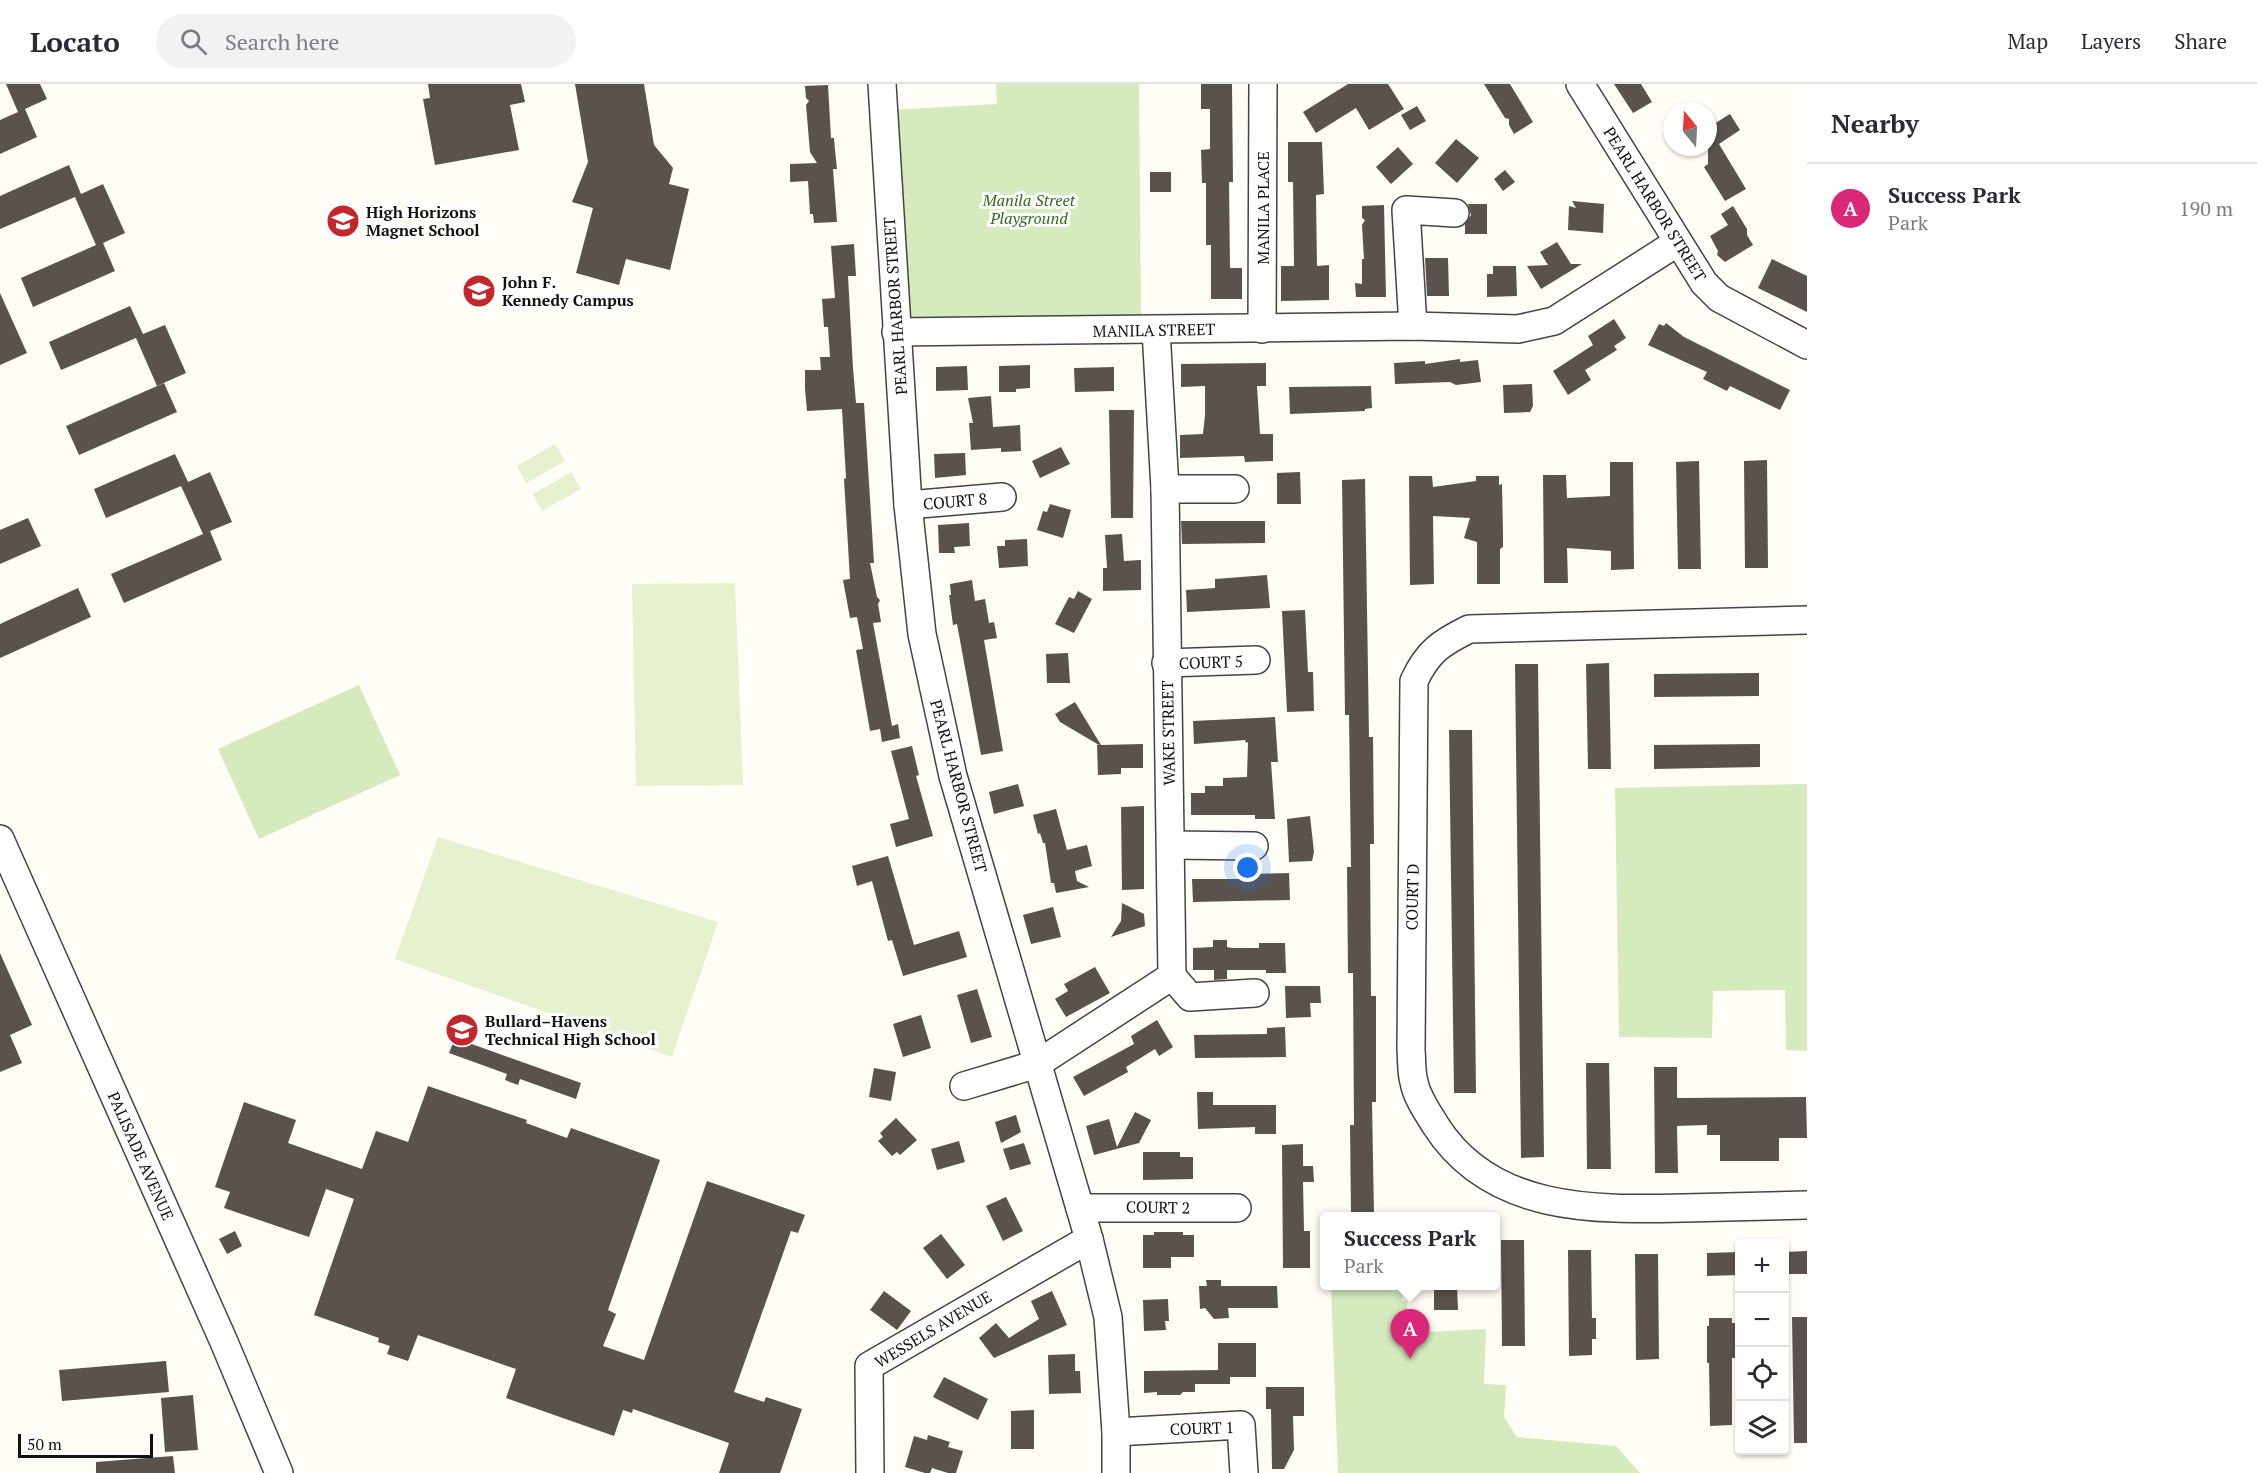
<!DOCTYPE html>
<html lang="en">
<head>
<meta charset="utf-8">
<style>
	:root { --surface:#fff; --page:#f2f2f3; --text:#2b2b33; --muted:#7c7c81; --line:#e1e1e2; --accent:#db2777 }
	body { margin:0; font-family:"PT Serif",serif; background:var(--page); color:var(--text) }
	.controls { position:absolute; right:18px; bottom:18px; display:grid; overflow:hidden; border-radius:6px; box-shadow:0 2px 4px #0004 }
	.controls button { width:54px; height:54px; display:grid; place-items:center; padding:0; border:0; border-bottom:2px solid var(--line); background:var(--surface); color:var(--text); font:30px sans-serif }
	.compass { position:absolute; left:1663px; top:18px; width:54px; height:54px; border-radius:50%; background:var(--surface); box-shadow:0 2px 4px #0004; rotate:342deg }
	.scale { position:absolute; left:18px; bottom:15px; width:135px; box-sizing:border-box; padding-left:6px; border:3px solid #111; border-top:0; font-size:16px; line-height:21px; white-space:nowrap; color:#111; -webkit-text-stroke:4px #fff; paint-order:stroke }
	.you { position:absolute; left:1248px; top:784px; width:21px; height:21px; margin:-15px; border:4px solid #fff; border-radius:50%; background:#1a73e8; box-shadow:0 0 0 9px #1a73e833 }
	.badge { display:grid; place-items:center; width:39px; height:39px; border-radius:50%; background:var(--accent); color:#fff; font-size:20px; font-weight:700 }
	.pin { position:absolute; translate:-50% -50px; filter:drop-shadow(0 2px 3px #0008) }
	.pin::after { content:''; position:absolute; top:32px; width:21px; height:18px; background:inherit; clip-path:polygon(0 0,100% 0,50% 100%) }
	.popup { position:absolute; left:1320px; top:1128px; width:180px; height:78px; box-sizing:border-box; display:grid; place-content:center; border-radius:6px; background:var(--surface); filter:drop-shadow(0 2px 4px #0005); font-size:20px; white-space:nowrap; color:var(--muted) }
	.popup b { font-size:22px; color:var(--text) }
	.popup::after { content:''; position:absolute; left:50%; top:100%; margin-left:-12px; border:12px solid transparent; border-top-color:var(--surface) }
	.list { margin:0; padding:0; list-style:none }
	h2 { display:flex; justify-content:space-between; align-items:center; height:78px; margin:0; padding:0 24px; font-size:26px }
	h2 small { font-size:20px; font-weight:400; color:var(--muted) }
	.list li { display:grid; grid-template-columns:39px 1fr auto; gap:18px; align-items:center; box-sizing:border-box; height:90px; padding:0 24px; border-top:2px solid var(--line) }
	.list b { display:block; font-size:22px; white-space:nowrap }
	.list p { margin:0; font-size:20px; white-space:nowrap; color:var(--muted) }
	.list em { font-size:20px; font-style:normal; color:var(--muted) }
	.icon { flex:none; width:33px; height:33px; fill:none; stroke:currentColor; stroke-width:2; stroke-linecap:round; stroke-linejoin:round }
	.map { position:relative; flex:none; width:1807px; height:1389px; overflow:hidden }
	header { display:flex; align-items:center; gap:36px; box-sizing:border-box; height:84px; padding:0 30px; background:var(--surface); border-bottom:2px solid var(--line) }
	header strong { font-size:28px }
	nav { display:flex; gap:33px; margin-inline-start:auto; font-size:21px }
	.search { width:420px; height:54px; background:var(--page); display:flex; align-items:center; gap:15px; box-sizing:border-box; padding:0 21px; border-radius:33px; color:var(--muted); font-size:22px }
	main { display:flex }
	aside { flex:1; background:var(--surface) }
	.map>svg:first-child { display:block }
	.green { fill:#d5ebbd }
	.pitch { fill:#e6f2cf }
	.building { fill:#5a524d }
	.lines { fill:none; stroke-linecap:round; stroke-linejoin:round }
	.minor-casing { stroke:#444; stroke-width:30 }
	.minor { stroke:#fff; stroke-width:27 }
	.labels { text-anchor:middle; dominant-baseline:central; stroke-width:6; stroke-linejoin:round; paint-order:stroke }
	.park-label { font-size:16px; font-style:italic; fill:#2f6b1f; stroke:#fff }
	.street-label { font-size:16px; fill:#111; stroke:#fff }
	.poi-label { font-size:16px; font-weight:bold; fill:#111; stroke:#fff; text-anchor:start }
</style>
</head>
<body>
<header>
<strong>Locato</strong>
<div class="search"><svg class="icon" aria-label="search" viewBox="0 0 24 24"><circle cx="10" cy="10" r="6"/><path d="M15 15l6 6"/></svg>Search here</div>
<nav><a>Map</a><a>Layers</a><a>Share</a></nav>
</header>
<main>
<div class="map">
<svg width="1807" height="1389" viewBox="0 0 1807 1389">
	<rect width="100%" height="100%" fill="#fffdf5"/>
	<!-- green -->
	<g class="green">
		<polygon points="996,0 1139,0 1141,234 913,236 906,232 890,26 997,20"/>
		<polygon points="359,601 400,691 259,755 218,665"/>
		<polygon points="1807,700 1807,967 1786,966 1785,906 1713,907 1712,954 1619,953 1615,704"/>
		<polygon points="1331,1202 1402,1202 1402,1217 1407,1217 1406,1249 1486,1245 1484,1300 1506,1301 1504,1333 1517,1353 1616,1362 1640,1389 1338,1389"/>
	</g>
	<!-- pitch -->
	<g class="pitch">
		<polygon points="555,360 565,377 526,399 517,382"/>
		<polygon points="571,388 581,405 542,427 533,410"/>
		<polygon points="735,499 743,701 636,702 632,500"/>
		<polygon points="438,753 718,838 672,973 395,875"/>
	</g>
	<!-- building -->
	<g class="building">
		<polygon points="6,0 40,0 47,15 25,25 37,53 0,70 0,36 18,28"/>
		<polygon points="428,0 521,0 525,18 510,21 519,66 435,81 423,15 430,14"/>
		<polygon points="575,0 644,0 654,61 673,84 669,100 689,105 670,186 626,175 619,201 576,189 593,124 572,118 588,78"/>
		<polygon points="1201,0 1232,0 1233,98 1229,98 1230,184 1242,184 1242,215 1211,215 1211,161 1206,161 1206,99 1202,99 1201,66 1210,65 1210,25 1201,25"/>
		<polygon points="1348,0 1388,0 1404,25 1369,46 1356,24 1316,49 1303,28"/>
		<polygon points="1484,0 1510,0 1533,38 1514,50 1509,41 1509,35 1505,34"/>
		<polygon points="1614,0 1641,0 1652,18 1633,29"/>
		<polygon points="828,1 831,54 834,54 835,66 837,85 833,85 837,138 814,139 813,130 810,130 808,97 790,98 790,80 817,79 810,68 806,21 809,17 806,14 805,2"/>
		<polygon points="1417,22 1426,37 1410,46 1401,31"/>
		<polygon points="1730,30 1740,46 1719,60 1746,105 1725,117 1704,83 1708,80 1708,41 1709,43"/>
		<polygon points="1456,55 1479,74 1457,99 1435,79"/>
		<polygon points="1288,58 1322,58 1324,110 1316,111 1317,182 1329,181 1329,216 1281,217 1281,182 1294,182 1293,98 1288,98"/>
		<polygon points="1398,63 1413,80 1391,100 1376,83"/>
		<polygon points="69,81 81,110 103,100 125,149 103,159 115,187 33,223 21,194 96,161 75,113 0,145 0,112"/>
		<polygon points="1505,86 1515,98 1503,107 1494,95"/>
		<rect x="1150" y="88" width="21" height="20"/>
		<polygon points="1572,117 1604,120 1603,149 1568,146 1569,122 1576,124"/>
		<polygon points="1468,120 1487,120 1487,150 1465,150 1465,140 1471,131"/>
		<polygon points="1384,121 1386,213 1356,213 1355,199 1362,200 1362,175 1364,175 1362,141 1365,136 1362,134 1362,122"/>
		<polygon points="1733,122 1747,145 1747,151 1753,161 1725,178 1717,171 1718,167 1710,152 1728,141 1721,130"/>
		<polygon points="1557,158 1571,180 1582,180 1541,205 1527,182 1548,181 1540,168"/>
		<polygon points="854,160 856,192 848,192 853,284 856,319 864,319 874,479 870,479 877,513 880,516 878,520 881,538 873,539 892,642 898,640 900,654 882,658 880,645 870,647 856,566 863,565 857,533 850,534 843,496 850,495 844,395 846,394 842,325 807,327 805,305 805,286 821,286 820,273 830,273 828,243 824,243 822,215 835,214 831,162"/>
		<polygon points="1425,174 1448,174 1449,212 1427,212"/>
		<polygon points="1772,175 1807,192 1807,228 1758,204"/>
		<polygon points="1493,182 1516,182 1517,212 1487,213 1487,190 1493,190"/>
		<polygon points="0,209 27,269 0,281"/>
		<polygon points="130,222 143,250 165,241 186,289 157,302 136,254 61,286 49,258"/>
		<polygon points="1614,235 1626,254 1614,262 1617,266 1585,286 1591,296 1568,311 1553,287 1593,261 1588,252"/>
		<polygon points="1666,239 1684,253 1790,306 1780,326 1730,302 1727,307 1703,295 1707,288 1648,261 1659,240 1664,242"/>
		<polygon points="1460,275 1460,278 1478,276 1481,298 1456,301 1450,298 1395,300 1394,279 1425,277 1425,280"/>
		<polygon points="1266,279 1266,302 1257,302 1260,350 1273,350 1273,377 1245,378 1244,372 1180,374 1180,351 1203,350 1205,331 1205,302 1181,303 1181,280"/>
		<polygon points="1030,281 1030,304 1016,305 1016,308 999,308 999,282"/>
		<polygon points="967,282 968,306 936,307 936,283"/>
		<polygon points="1114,283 1114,307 1075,308 1074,284"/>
		<polygon points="164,299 177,328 79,371 66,342"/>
		<polygon points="1532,300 1533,322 1530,328 1504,329 1503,301"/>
		<polygon points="1371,302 1372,324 1365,325 1365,327 1290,330 1289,303"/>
		<polygon points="991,312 993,343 1020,341 1021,367 1001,368 1001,364 971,366 969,339 973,339 968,314"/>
		<polygon points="1109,326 1134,326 1133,434 1111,434"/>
		<polygon points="1061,363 1070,380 1040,394 1032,377"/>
		<polygon points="965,369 966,391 935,394 934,370"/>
		<polygon points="175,370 188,398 210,388 232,438 210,447 222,476 124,519 111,490 203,450 181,402 106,434 94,405"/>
		<polygon points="1767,376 1768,484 1745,484 1744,377"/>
		<polygon points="1699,377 1701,485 1678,485 1676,378"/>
		<polygon points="1610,378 1633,378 1634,485 1611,486 1611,467 1567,464 1568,499 1544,499 1543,391 1566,391 1567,414 1610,412"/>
		<polygon points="1300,388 1301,420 1277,420 1277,389"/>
		<polygon points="1409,392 1432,392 1433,403 1476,397 1476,392 1499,392 1499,401 1502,400 1503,450 1503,463 1500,465 1500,500 1477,500 1477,458 1464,454 1470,434 1433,432 1434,500 1410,501"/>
		<polygon points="1365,395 1369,653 1373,653 1374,760 1370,760 1371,912 1376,912 1376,1018 1372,1018 1374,1132 1351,1132 1350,1041 1354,1041 1353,889 1348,889 1347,783 1351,783 1349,631 1345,631 1342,396"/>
		<polygon points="1050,420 1071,426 1063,454 1037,446 1043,427 1047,428"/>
		<polygon points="28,434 41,462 0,480 0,446"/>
		<polygon points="1181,437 1265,437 1265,459 1182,460"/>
		<polygon points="969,439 970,462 954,463 955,469 939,469 938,441"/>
		<polygon points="1122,450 1124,477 1141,476 1141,506 1103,507 1103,484 1107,484 1105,451"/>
		<polygon points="1027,455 1028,482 999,484 997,462 1005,462 1005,456"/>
		<polygon points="1267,491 1270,524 1187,528 1186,506 1215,504 1215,495"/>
		<polygon points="972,496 975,517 985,515 989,539 994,538 997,554 984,556 1003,667 981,671 957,540 953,541 949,511 951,511 950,500"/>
		<polygon points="78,504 91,533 0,574 0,540"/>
		<polygon points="1078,507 1092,515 1074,549 1055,540 1069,513 1074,515"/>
		<polygon points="1305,526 1308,588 1313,588 1314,627 1287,628 1282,527"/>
		<polygon points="1068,569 1070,599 1047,599 1046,570"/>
		<polygon points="1609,579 1611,685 1588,685 1586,580"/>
		<polygon points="1515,580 1538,580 1544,1073 1521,1074"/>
		<polygon points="1759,589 1759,612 1654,613 1654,590"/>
		<polygon points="1075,618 1101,661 1143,660 1143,684 1121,684 1121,690 1098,691 1097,661 1099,661 1060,638 1055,630"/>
		<polygon points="1275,633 1278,678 1271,678 1275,735 1255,735 1255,731 1191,731 1191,709 1205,709 1205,702 1223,702 1223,694 1247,693 1248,658 1246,659 1245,656 1194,660 1193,637"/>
		<polygon points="1449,646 1472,646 1476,1009 1454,1009"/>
		<polygon points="1760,660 1760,683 1654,685 1654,661"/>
		<polygon points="912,662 919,691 916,692 933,752 896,763 890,740 909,735 891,667"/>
		<polygon points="1018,700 1024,722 994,730 989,708"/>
		<polygon points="1144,722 1144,805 1122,806 1121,723"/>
		<polygon points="1056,725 1067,766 1087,761 1092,782 1075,787 1077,797 1089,803 1056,809 1054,799 1051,799 1045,759 1043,759 1040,749 1038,750 1033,731"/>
		<polygon points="1310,732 1314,768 1312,777 1289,778 1287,735"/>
		<polygon points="888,772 914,861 959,847 967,873 903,892 892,856 888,857 872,797 857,802 852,782"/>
		<polygon points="1289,789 1290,816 1193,818 1192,795 1253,795 1253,790"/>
		<polygon points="1122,819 1144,830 1145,842 1111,853 1121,837"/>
		<polygon points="1053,823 1061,853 1031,860 1023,831"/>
		<polygon points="1213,856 1227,856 1227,863 1232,864 1259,864 1259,859 1285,859 1286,889 1266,889 1266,886 1227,886 1227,895 1214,896 1214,886 1193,886 1193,864 1213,863"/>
		<polygon points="0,869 32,941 10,951 22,979 0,988"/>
		<polygon points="1095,883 1110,909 1066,933 1055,915 1068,907 1064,900"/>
		<polygon points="1285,902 1320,902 1321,919 1310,919 1311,933 1286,934"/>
		<polygon points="977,905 992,953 971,959 957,911"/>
		<polygon points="921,931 931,964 903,973 893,940"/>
		<polygon points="1157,936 1173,963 1159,972 1155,965 1126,983 1128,988 1084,1012 1073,993 1134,960 1131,952"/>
		<polygon points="1285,943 1286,973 1195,974 1194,951 1267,950 1267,944"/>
		<polygon points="455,954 581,999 576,1015 520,995 518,1001 505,996 507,990 449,969"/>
		<polygon points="1586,979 1609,979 1611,1085 1587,1085"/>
		<polygon points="1654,983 1677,983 1677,1014 1806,1013 1807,1054 1779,1054 1779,1077 1720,1077 1720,1051 1707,1051 1707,1041 1677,1042 1678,1089 1655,1089"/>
		<polygon points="874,984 896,988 891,1017 869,1013"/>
		<polygon points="428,1002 527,1036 526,1039 567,1054 571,1044 660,1076 608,1226 616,1230 603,1262 644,1276 707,1097 805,1131 798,1149 791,1147 734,1308 764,1318 766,1313 802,1325 780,1389 719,1389 729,1359 633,1325 632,1329 623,1326 614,1352 506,1314 516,1285 418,1251 408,1277 387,1270 390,1262 378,1258 379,1254 314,1231 354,1115 326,1105 309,1153 224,1124 230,1108 215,1103 244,1018 296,1036 288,1059 362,1085 376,1047 408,1058"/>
		<polygon points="1197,1008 1213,1008 1213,1021 1276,1021 1276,1050 1255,1050 1255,1043 1198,1045"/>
		<polygon points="1135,1028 1151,1036 1139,1059 1094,1071 1086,1042 1109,1035 1117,1063"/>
		<polygon points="1016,1031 1021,1048 1001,1059 995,1038"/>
		<polygon points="896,1034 917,1056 900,1071 897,1068 892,1072 878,1057 883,1053 880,1049"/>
		<polygon points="959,1057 965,1078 937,1086 931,1065"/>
		<polygon points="1024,1059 1031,1080 1010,1086 1003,1065"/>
		<polygon points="1303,1060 1303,1082 1313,1082 1314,1098 1303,1098 1304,1147 1310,1147 1310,1184 1283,1184 1282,1061"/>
		<polygon points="1143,1068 1180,1068 1180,1073 1193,1073 1193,1095 1143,1096"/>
		<polygon points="1006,1113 1023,1147 1003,1157 986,1122"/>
		<polygon points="235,1147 242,1162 227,1170 219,1155"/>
		<polygon points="1154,1148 1183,1148 1183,1151 1194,1151 1194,1173 1171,1173 1171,1184 1143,1184 1143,1151 1154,1151"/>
		<polygon points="941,1150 965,1181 947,1195 923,1164"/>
		<polygon points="1501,1156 1524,1156 1525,1262 1502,1262"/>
		<polygon points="1568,1166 1591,1166 1592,1234 1596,1234 1596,1255 1592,1255 1592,1271 1569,1272"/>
		<polygon points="1807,1167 1807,1190 1785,1190 1785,1168"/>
		<polygon points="1740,1168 1740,1191 1707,1192 1707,1169"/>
		<polygon points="1635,1170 1658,1170 1659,1275 1636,1276"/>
		<polygon points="1206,1196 1221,1196 1221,1202 1277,1202 1278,1224 1228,1224 1229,1234 1214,1235 1205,1224 1200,1225 1199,1202 1207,1202"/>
		<polygon points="1434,1202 1457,1202 1458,1226 1434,1226"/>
		<polygon points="884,1207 911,1227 897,1246 870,1226"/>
		<polygon points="1052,1207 1067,1241 994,1274 979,1254 996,1239 1009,1254 1039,1235 1031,1217"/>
		<polygon points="1168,1215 1169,1237 1165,1237 1166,1246 1144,1247 1143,1216"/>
		<polygon points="1792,1233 1807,1233 1807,1359 1794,1359"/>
		<polygon points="1709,1234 1732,1234 1732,1239 1736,1239 1737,1274 1732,1274 1732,1341 1710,1342 1709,1279 1707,1279 1707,1242 1709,1242"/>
		<polygon points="1218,1259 1256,1259 1256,1293 1230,1293 1230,1300 1195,1300 1195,1308 1183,1308 1180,1311 1157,1311 1157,1308 1144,1309 1144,1287 1218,1286"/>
		<polygon points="1075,1270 1075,1287 1080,1287 1081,1309 1049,1310 1048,1271"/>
		<polygon points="166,1277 169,1308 62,1317 59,1286"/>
		<polygon points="944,1293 988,1315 978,1336 933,1313"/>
		<polygon points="1266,1303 1304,1303 1304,1332 1293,1332 1294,1366 1284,1385 1272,1385 1271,1325 1266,1325"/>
		<polygon points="193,1311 198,1366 165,1368 161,1314"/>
		<polygon points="1034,1326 1034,1365 1011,1365 1011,1327"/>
		<polygon points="928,1351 950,1358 948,1363 963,1367 956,1389 948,1389 932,1384 930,1389 925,1389 905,1383 914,1352 927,1356"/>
		<polygon points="173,1372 175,1389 96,1389 96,1378"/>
	</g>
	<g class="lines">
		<!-- minor casing -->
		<g class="minor-casing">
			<g id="minor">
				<polyline points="882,0 908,421 922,550 953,692 1089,1155 1108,1233 1116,1348 1116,1389"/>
				<polyline points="1580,0 1704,199 1719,214 1807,261"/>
				<polyline points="1413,242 1406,126 1455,129"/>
				<polyline points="1262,245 1263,0"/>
				<polyline points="896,248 1413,242 1518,245 1554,237 1678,158"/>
				<polyline points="1165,405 1235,405"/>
				<polyline points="908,421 1002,413"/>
				<path d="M1807 536 1469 545C1441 559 1428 567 1414 597L1411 966C1412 976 1411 988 1414 998 1417 1014 1428 1029 1436 1042 1491 1128 1594 1126 1684 1124 1725 1123 1766 1122 1807 1121"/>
				<polyline points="1166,579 1256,576"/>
				<polyline points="0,755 224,1258 279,1389"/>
				<polyline points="1171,761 1254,762"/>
				<polyline points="1172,892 1190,913 1255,909"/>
				<polyline points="964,1002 1037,980 1172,892 1165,405 1156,246"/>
				<polyline points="1080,1124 1237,1124"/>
				<polyline points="1116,1348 1241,1341 1244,1389"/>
				<polyline points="870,1389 869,1282 1089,1155"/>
			</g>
		</g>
		<!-- minor -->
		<use href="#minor" class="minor"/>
	</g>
	<!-- icons -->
	<defs>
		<g id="school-disc" transform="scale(1.725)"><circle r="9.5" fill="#c4262e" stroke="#fff"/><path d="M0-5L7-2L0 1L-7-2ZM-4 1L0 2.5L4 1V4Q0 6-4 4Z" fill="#fff"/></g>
	</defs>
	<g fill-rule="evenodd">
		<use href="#school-disc" x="343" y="137"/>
		<use href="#school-disc" x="479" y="207"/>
		<use href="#school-disc" x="462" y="946"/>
	</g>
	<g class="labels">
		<!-- park labels -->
		<g class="park-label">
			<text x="1029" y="116">Manila Street<tspan x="1029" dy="18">Playground</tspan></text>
		</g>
		<!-- street labels -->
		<g class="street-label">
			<text transform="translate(1655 120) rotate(58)">PEARL HARBOR STREET</text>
			<text transform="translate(1263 124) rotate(-90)">MANILA PLACE</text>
			<text transform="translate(895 222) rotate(-94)">PEARL HARBOR STREET</text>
			<text transform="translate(1154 246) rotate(-1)">MANILA STREET</text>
			<text transform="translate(955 417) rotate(-5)">COURT 8</text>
			<text transform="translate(1211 578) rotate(-2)">COURT 5</text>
			<text transform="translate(1168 649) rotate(-91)">WAKE STREET</text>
			<text transform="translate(959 702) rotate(75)">PEARL HARBOR STREET</text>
			<text transform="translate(1412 813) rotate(-89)">COURT D</text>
			<text transform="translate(141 1072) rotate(66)">PALISADE AVENUE</text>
			<text transform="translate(1158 1123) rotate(1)">COURT 2</text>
			<text transform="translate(933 1245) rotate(-31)">WESSELS AVENUE</text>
			<text transform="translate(1202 1344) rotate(-2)">COURT 1</text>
		</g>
		<!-- poi labels -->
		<g class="poi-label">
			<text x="366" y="128">High Horizons<tspan x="366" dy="18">Magnet School</tspan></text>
			<text x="502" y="198">John F.<tspan x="502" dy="18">Kennedy Campus</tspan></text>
			<text x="485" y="937">Bullard–Havens<tspan x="485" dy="18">Technical High School</tspan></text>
		</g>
	</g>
</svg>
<div class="controls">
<button>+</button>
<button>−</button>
<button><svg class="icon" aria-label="locate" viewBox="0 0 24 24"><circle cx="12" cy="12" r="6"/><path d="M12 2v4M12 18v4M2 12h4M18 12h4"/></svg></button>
<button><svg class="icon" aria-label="layers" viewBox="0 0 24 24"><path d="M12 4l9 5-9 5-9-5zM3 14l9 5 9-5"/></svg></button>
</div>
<svg class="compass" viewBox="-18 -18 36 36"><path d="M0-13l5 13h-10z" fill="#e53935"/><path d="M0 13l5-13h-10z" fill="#7c7c81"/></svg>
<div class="scale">50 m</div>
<div class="you"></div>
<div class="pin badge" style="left:1410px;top:1275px">A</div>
<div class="popup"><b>Success Park</b>Park</div>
</div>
<aside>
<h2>Nearby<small></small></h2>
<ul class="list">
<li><span class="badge">A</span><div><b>Success Park</b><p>Park</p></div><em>190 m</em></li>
</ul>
</aside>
</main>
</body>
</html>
